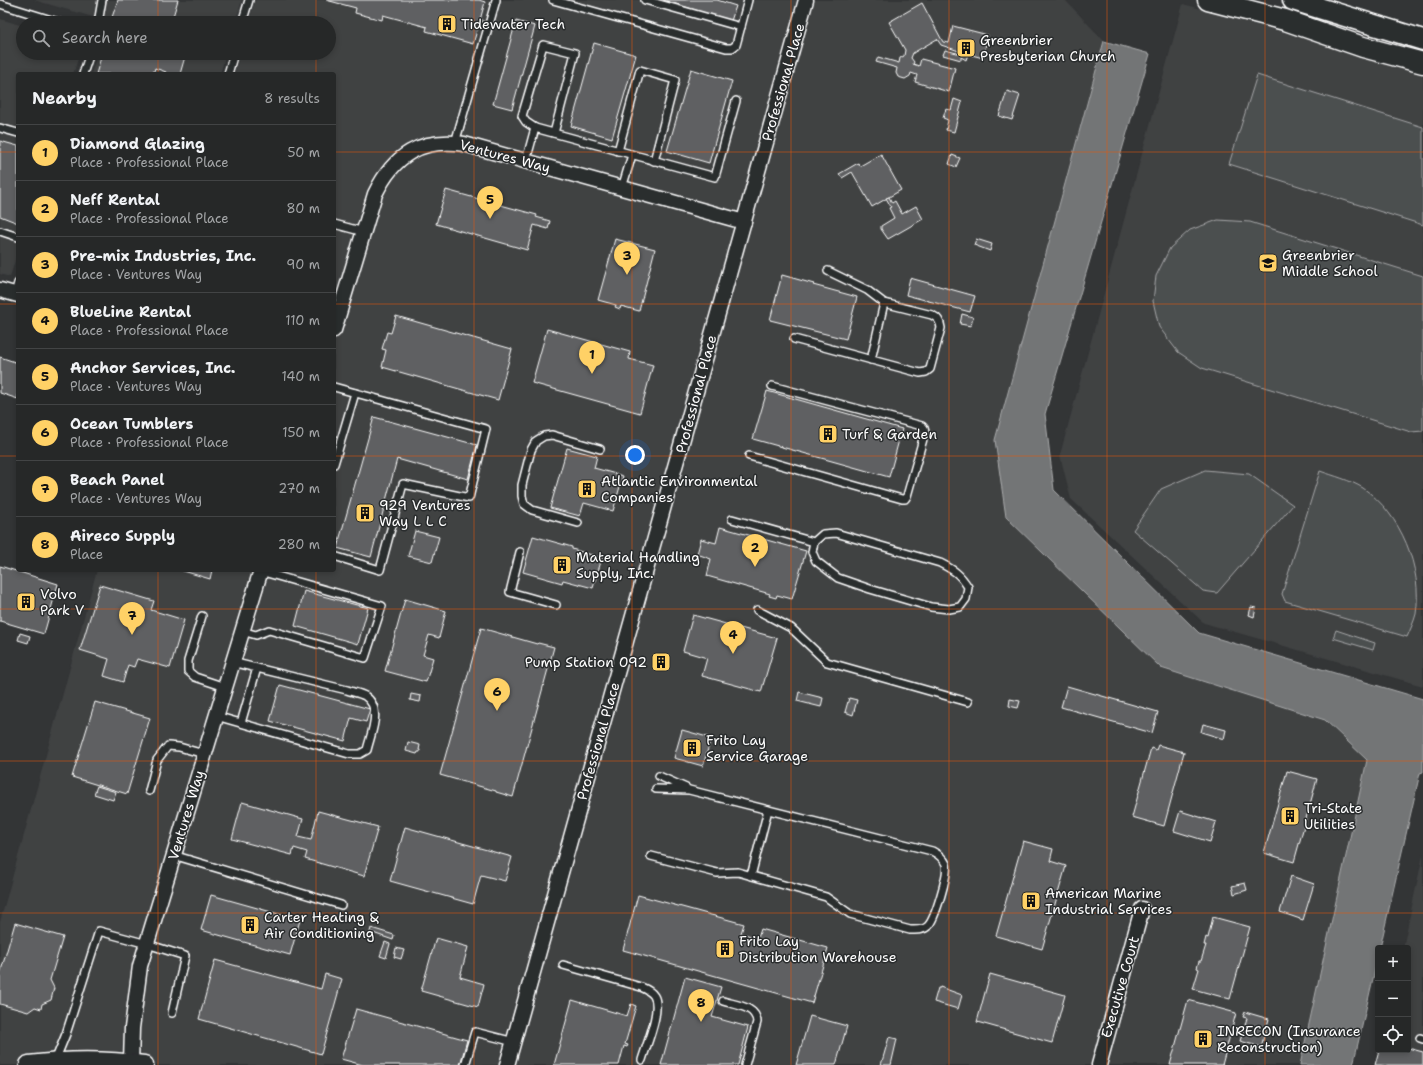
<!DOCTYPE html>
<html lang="en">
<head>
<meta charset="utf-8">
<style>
	:root { --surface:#262828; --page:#2e3030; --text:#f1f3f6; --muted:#a4a6a8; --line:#424445; --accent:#ffd166 }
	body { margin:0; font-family:"Shantell Sans",sans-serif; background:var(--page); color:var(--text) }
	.controls { position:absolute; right:12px; bottom:12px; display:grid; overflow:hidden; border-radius:4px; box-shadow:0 2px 6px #0003 }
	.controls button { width:36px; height:36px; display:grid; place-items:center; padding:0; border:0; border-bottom:1px solid var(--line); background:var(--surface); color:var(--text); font:20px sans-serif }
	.you { position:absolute; left:635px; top:455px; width:14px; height:14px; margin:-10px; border:3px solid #fff; border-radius:50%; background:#1a73e8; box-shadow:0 0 0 6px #1a73e833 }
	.badge { display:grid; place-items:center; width:26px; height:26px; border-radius:50%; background:var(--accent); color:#111; font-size:13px; font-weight:700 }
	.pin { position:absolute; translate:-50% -33px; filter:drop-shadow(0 1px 2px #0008) }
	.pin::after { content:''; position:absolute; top:21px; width:14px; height:12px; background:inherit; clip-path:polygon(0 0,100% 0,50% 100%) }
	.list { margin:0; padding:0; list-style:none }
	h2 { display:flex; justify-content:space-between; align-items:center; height:52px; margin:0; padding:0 16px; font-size:17px }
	h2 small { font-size:13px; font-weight:400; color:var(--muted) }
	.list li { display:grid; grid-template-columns:26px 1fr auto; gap:12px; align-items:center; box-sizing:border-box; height:56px; padding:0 16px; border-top:1px solid var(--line) }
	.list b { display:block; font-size:15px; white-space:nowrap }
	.list p { margin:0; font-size:13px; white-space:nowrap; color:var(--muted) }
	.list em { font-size:13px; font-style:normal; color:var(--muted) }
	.icon { flex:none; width:22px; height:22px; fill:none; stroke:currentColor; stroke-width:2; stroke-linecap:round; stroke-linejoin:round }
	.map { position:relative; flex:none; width:1423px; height:1065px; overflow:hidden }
	.search { position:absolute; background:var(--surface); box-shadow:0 2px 6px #0003; left:16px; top:16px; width:320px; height:44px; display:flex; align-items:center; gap:10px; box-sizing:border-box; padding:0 14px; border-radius:22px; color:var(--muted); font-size:15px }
	.panel { position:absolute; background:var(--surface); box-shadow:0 2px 6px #0003; left:16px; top:72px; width:320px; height:500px; border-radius:4px }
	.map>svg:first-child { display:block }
	.built { fill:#404243 }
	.green { fill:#4c4f50; stroke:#a6a7a8 }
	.water { fill:#737576; stroke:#abacad }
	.building { fill:#5f6162; stroke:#fff }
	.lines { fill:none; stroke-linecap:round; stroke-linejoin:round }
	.service-casing { stroke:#fff; stroke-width:10 }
	.minor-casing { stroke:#fff; stroke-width:17 }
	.tertiary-casing { stroke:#fff; stroke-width:21 }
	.secondary-casing { stroke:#fff; stroke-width:23 }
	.service { stroke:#2a2d2e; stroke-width:7 }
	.minor { stroke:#2a2d2e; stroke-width:14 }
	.tertiary { stroke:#2a2d2e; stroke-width:18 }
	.secondary { stroke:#2a2d2e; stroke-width:20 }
	.grid { fill:none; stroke:#e8590c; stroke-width:1; stroke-opacity:0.55 }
	.labels { text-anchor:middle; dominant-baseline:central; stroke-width:3; stroke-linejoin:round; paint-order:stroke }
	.poi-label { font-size:14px; fill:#fff; stroke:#2a2d2e; text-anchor:start }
	.street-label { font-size:14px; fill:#fff; stroke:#2a2d2e }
</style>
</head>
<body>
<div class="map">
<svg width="1423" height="1065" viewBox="0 0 1423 1065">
	<rect width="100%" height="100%" fill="#333536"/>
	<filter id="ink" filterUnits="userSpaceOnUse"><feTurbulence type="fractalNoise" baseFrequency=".025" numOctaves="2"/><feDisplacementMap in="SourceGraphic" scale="8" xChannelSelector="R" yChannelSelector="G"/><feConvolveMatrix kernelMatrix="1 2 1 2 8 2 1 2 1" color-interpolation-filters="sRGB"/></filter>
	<g filter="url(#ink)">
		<!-- built -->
		<g class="built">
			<polygon points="34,0 242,0 235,23 106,23 107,21"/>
			<polygon points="255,0 1065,0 1104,41 995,440 1161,668 1325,720 1367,760 1300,1065 0,1065 0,922 97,570 334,570 334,74 234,74 240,53 329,53 329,23 248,23"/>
			<polygon points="1183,4 1423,71 1423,686 1204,623 1071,499 1060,455"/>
			<polygon points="0,19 23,26 23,53 80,53 73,74 18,74 18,250 10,277 0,274"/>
			<polygon points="98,53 226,53 220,74 91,74"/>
			<polygon points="1423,855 1423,1065 1377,1065 1408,1050 1408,948 1403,948"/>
		</g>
		<!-- green -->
		<g class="green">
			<polygon points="1257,75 1423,127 1423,225 1229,164"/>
			<polygon points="1218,220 1250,222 1423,276 1423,431 1411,432 1202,368 1178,352 1159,327 1153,301 1156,276 1170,248 1190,230"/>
			<polygon points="1205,470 1249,474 1293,505 1217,593 1203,591 1133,530 1161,489"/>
			<path d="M1320 471C1334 476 1350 480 1363 488 1401 514 1423 568 1416 614 1414 622 1410 630 1407 637L1285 601 1282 594Z"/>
			<polygon points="1336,630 1375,643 1373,650 1333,638"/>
		</g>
		<!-- water -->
		<polygon class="water" points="1104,41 1150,54 1045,414 1054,490 1199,633 1423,699 1423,772 1420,773 1380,948 1378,948 1378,957 1353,1065 1300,1065 1367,760 1325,720 1161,668 1006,517 995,440"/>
		<!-- building -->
		<g class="building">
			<polygon points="118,0 178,0 171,23 110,23"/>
			<polygon points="326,0 479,0 485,2 480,20 483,20 481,28 478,27 473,44 426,31 427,27 383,15 382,20 355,13 356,8"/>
			<polygon points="663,0 717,0 736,6 731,21"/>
			<polygon points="922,3 943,42 949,43 953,26 988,35 983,58 968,54 966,60 961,57 961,60 943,55 945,50 961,54 962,52 941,45 937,39 913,53 911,58 914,62 913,64 919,66 921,59 955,68 949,92 915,82 917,75 911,73 910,76 905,79 898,77 896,73 897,68 876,62 878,57 899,63 900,58 904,56 905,50 889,22"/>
			<polygon points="516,21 535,26 512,109 493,104"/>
			<polygon points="594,43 636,55 612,138 571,126"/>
			<polygon points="101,53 186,53 180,74 165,74 166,72 155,68 153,74 96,74 102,54"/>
			<polygon points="691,69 732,81 709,163 667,151"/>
			<polygon points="1007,91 1020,95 1012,120 999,116"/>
			<polygon points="954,99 962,102 954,132 946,130 948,120 943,118 946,109 951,110"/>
			<polygon points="0,141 18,146 18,223 0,216"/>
			<polygon points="881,154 901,190 872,207 852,172 842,178 839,174 858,163 860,166"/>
			<polygon points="952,155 960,158 956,167 949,164"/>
			<polygon points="446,190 537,215 536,217 550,221 548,229 534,225 527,250 436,224"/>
			<polygon points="889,197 892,203 895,201 902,214 916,206 923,219 888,239 881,229 881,226 894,218 889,208 891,207 886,198"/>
			<polygon points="615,239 655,249 639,311 621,306 620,309 615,307 616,305 598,300"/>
			<polygon points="976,239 992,244 990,251 974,245"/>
			<polygon points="782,275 814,284 813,285 857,297 846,339 770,320"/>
			<polygon points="910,278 975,296 970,312 906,295"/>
			<polygon points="962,314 973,317 971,326 960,324"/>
			<polygon points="396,316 512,349 498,400 382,367 386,350 382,349 387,332 391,333"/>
			<polygon points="547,329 630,352 629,359 653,365 640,413 532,383"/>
			<polygon points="0,357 18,363 18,399 0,393"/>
			<polygon points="767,391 902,429 889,477 753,439"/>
			<polygon points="374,417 477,445 468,479 397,459 371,557 337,548"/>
			<polygon points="567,448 597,456 594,468 623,476 613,511 584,503 580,516 550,508"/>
			<polygon points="720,527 806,551 792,599 777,595 776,598 769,596 770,594 707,576 711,559 697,554 701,539 716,543"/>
			<polygon points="415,531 439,537 432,562 408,556"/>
			<polygon points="533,536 572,547 572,549 602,558 593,588 563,580 562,583 523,572"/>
			<polygon points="0,566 58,584 44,634 0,621"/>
			<polygon points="180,570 212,570 210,579"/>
			<polygon points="100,585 154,601 151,610 184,620 170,668 137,659 134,667 128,665 123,682 104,676 109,659 80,650"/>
			<polygon points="304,591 368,608 358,644 295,626"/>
			<polygon points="405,599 446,611 439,638 429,635 423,655 433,658 426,682 385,671"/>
			<polygon points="1251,607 1256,608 1254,617 1249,615"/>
			<polygon points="693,615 777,638 761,692 702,676 707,658 683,651"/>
			<polygon points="481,628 537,644 538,643 554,647 513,797 496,792 496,791 440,775"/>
			<polygon points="20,633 30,636 28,643 18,640"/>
			<polygon points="657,656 667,659 665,669 655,666"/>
			<polygon points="280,685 370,709 366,722 351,718 345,741 270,721"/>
			<polygon points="1067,686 1158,712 1152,733 1061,707"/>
			<polygon points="799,692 823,698 821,707 797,701"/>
			<polygon points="411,694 421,696 420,702 410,700"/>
			<polygon points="849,698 857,700 853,715 845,712"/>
			<polygon points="1010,699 1020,701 1018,708 1009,706"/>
			<polygon points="95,702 150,718 127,794 72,777"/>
			<polygon points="1203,724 1226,730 1224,739 1201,732"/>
			<polygon points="682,730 711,738 703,766 674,758"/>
			<polygon points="408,742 420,745 419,750 420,750 420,752 418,752 417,754 406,751"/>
			<polygon points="1158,745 1184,752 1164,826 1132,817 1151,748 1156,750"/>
			<polygon points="1287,771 1317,779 1294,862 1264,853"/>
			<polygon points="97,786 116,792 113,800 94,794"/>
			<polygon points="242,802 303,819 298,837 311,840 318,811 378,827 364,876 305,859 307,852 294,848 292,855 232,839"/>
			<polygon points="1180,811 1216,822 1210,842 1174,831"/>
			<polygon points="405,827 512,857 505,881 481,875 473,904 390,881"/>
			<polygon points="1023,841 1053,849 1050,861 1066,866 1042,949 996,936"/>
			<polygon points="1291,876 1314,884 1303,920 1280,912"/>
			<polygon points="1245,883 1247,890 1234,894 1232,886"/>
			<polygon points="211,895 300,920 290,955 201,930"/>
			<polygon points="638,895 744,924 741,933 758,938 761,929 828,948 812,1003 623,950"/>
			<polygon points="1213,917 1250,927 1230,999 1193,989 1199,969 1197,968 1199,961 1201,961 1206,945 1204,945 1206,937 1208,938"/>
			<polygon points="15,923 63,937 50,980 54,988 51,1000 42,1004 41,1009 35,1007 28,1012 0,1004 0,974"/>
			<polygon points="371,928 394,935 393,940 370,932"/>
			<polygon points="436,938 468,947 460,977 484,984 478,1007 421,991"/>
			<polygon points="385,942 390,944 386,958 380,956"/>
			<polygon points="396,948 404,950 401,959 394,957"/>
			<polygon points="215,960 321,989 325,974 342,979 321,1054 199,1019"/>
			<polygon points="990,974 1065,995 1052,1043 977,1022"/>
			<polygon points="685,977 721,987 712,1017 748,1027 738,1065 661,1065"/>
			<polygon points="940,987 962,995 958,1009 934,1002 938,988 940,988"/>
			<polygon points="572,1000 627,1016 631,1004 636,1006 625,1044 628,1045 627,1047 624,1046 619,1065 554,1065"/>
			<polygon points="1188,1000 1236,1013 1222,1065 1170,1065"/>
			<polygon points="356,1009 467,1040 460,1065 363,1065 341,1059"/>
			<polygon points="1245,1012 1269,1019 1261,1047 1240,1041 1247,1018 1243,1017"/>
			<polygon points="810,1016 847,1026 836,1065 796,1065"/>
			<polygon points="889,1037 897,1039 891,1065 881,1065"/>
			<polygon points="1408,1048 1423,1052 1423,1065 1375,1065 1379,1050 1408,1050"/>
		</g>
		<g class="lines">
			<!-- service casing -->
			<g class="service-casing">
				<g id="service">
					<polyline points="553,0 726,48 732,48 736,45 748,0"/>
					<polyline points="645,0 741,27"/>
					<polyline points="0,4 61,23"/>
					<polyline points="98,23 102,0"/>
					<polyline points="242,23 249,0"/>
					<polyline points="83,74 90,53"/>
					<polyline points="228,74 234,53"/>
					<polyline points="0,128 18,133"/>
					<polyline points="535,128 526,122 522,116 543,45 575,53 554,133"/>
					<polyline points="455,143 496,0"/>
					<polyline points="618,151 640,70 675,80 654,161"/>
					<polyline points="526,161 535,128 715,177 736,101"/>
					<polyline points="622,188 632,155"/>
					<polyline points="334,224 364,232"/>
					<polyline points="0,231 18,237"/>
					<polyline points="15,294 18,283"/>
					<path d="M794 339 920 373 926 372 930 369 941 328C940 321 938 318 932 315L884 303 867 290 828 271"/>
					<polyline points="871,360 884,303"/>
					<polyline points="334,387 486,429 469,498 403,484 380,570 334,556"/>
					<polyline points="749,456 902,499 905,499 907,496 925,432 924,428 922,426 772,386"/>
					<polyline points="334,464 355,393"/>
					<path d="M732 519 814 542 823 534 836 533 940 563C954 570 960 574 968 587L966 599 960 607 949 609 931 607 870 589 838 578 816 561 812 552 814 542"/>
					<polyline points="578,523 532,510 524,504 522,496 522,485 531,450 536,441 544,436 552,435 600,449"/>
					<polyline points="520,552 510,592 556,605"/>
					<polyline points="757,610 791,628 827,662 968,702"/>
					<polyline points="202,616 188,661 188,671 195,677 225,687"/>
					<polyline points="242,631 256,635 269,630 365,658 382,606 260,571"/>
					<path d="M216 716 349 754H360L367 750C371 733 383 708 365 696 360 693 352 692 347 690L232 662"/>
					<polyline points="241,723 257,668"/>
					<polyline points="659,776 686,788"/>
					<polyline points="149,791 157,760 168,746 179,747 204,754"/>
					<polyline points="173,855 341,905"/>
					<path d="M651 856 717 873 738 872 826 897 850 914 910 930C916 930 923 931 928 926 935 919 949 873 946 864 943 857 938 854 932 851L689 790 656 789"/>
					<polyline points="751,876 768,810"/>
					<path d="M563 965 641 987C646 989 651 991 654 996 662 1009 646 1046 642 1060"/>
					<path d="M723 1001C735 1005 756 1006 757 1022L745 1065"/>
					<polyline points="1420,1038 1423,1039"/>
					<polyline points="55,1061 66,1034 99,931 147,944 185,956 172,1013"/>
					<polyline points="465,1065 475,1032 514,1042"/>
				</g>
			</g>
			<!-- minor casing -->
			<g class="minor-casing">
				<g id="minor">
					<polyline points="0,290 18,295"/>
					<path d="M334 330 375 194C394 155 420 138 464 144L744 222"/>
					<polyline points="131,1063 132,1028 140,966 261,570"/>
					<polyline points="507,1065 806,0"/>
					<polyline points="1099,1065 1142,909"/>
				</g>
			</g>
			<!-- tertiary casing -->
			<g class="tertiary-casing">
				<path id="tertiary" d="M29 1065C68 1060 106 1060 144 1065"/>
			</g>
			<!-- secondary casing -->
			<g class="secondary-casing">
				<g id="secondary">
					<polyline points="1208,0 1285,20 1363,47 1423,63"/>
					<polyline points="1293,0 1423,40"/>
				</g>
			</g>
			<!-- service -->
			<use href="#service" class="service"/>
			<!-- minor -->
			<use href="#minor" class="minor"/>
			<!-- tertiary -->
			<use href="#tertiary" class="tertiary"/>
			<!-- secondary -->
			<use href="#secondary" class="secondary"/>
		</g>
	</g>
	<!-- grid -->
	<path class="grid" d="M158 0V23M316 0V23M474 0V1065M632 0V1065M791 0V1065M949 0V1065M1107 0V1065M1265 0V1065M158 53V74M316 53V74M0 152H18M334 152H1423M0 304H18M334 304H1423M0 456H18M334 456H1423M158 570V1065M316 570V1065M0 609H1423M0 761H1423M0 913H1423"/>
	<!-- icons -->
	<defs>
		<g id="building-square" transform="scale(1)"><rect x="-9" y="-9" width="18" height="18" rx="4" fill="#ffd166" stroke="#2a2d2e"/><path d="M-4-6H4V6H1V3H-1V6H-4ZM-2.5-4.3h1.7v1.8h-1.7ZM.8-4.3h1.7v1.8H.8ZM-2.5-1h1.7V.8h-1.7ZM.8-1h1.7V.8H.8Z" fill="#111"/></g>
		<g id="school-square" transform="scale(1)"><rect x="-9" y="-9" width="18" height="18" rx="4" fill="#ffd166" stroke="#2a2d2e"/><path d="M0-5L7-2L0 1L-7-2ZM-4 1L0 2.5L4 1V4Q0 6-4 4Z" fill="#111"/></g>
	</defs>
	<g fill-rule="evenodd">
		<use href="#building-square" x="447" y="24"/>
		<use href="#building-square" x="966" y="48"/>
		<use href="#school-square" x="1268" y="263"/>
		<use href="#building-square" x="828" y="434"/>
		<use href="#building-square" x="587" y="489"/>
		<use href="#building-square" x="365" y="513"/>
		<use href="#building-square" x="562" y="565"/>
		<use href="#building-square" x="26" y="602"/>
		<use href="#building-square" x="661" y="662"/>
		<use href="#building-square" x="692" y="748"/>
		<use href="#building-square" x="1290" y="816"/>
		<use href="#building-square" x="1031" y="901"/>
		<use href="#building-square" x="250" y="925"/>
		<use href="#building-square" x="725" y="949"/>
		<use href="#building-square" x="1203" y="1039"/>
	</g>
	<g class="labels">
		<!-- poi labels -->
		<g class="poi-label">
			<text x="461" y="24">Tidewater Tech</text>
			<text x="980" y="40">Greenbrier<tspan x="980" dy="16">Presbyterian Church</tspan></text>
			<text x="1282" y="255">Greenbrier<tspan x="1282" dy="16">Middle School</tspan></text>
			<text x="842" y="434">Turf &amp; Garden</text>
			<text x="601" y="481">Atlantic Environmental<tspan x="601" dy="16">Companies</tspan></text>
			<text x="379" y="505">929 Ventures<tspan x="379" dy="16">Way L L C</tspan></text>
			<text x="576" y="557">Material Handling<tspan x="576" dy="16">Supply, Inc.</tspan></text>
			<text x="40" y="594">Volvo<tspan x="40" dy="16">Park V</tspan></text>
			<text x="647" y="662" text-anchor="end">Pump Station 092</text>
			<text x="706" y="740">Frito Lay<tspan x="706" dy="16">Service Garage</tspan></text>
			<text x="1304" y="808">Tri-State<tspan x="1304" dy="16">Utilities</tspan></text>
			<text x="1045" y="893">American Marine<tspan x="1045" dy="16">Industrial Services</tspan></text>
			<text x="264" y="917">Carter Heating &amp;<tspan x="264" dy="16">Air Conditioning</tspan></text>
			<text x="739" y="941">Frito Lay<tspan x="739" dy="16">Distribution Warehouse</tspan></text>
			<text x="1217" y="1031">INRECON (Insurance<tspan x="1217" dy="16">Reconstruction)</tspan></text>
		</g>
		<!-- street labels -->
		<g class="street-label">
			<text transform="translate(783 82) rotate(-74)">Professional Place</text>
			<text transform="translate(505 156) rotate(15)">Ventures Way</text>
			<text transform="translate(696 394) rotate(-75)">Professional Place</text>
			<text transform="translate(598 741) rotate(-74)">Professional Place</text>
			<text transform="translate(186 815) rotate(-73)">Ventures Way</text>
			<text transform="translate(1120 987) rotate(-74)">Executive Court</text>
		</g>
	</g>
</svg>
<div class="controls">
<button>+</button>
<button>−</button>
<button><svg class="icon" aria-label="locate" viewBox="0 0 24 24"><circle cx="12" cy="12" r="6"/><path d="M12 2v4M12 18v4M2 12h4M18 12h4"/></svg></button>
</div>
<div class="you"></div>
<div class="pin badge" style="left:592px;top:374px">1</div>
<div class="pin badge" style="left:755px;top:567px">2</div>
<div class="pin badge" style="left:627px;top:275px">3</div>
<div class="pin badge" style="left:733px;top:654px">4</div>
<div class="pin badge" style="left:490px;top:219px">5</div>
<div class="pin badge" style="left:497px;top:711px">6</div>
<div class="pin badge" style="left:132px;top:635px">7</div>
<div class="pin badge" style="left:701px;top:1022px">8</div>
<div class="search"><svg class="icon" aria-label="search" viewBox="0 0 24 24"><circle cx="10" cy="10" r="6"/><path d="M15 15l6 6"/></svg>Search here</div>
<section class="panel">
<h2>Nearby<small>8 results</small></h2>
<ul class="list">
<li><span class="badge">1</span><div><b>Diamond Glazing</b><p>Place · Professional Place</p></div><em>50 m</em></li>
<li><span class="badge">2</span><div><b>Neff Rental</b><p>Place · Professional Place</p></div><em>80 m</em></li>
<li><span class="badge">3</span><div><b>Pre-mix Industries, Inc.</b><p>Place · Ventures Way</p></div><em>90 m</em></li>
<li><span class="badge">4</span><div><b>BlueLine Rental</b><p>Place · Professional Place</p></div><em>110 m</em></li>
<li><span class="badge">5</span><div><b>Anchor Services, Inc.</b><p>Place · Ventures Way</p></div><em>140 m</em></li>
<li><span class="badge">6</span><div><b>Ocean Tumblers</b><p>Place · Professional Place</p></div><em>150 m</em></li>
<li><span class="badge">7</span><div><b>Beach Panel</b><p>Place · Ventures Way</p></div><em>270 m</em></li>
<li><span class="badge">8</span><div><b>Aireco Supply</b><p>Place</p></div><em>280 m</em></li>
</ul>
</section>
</div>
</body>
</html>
